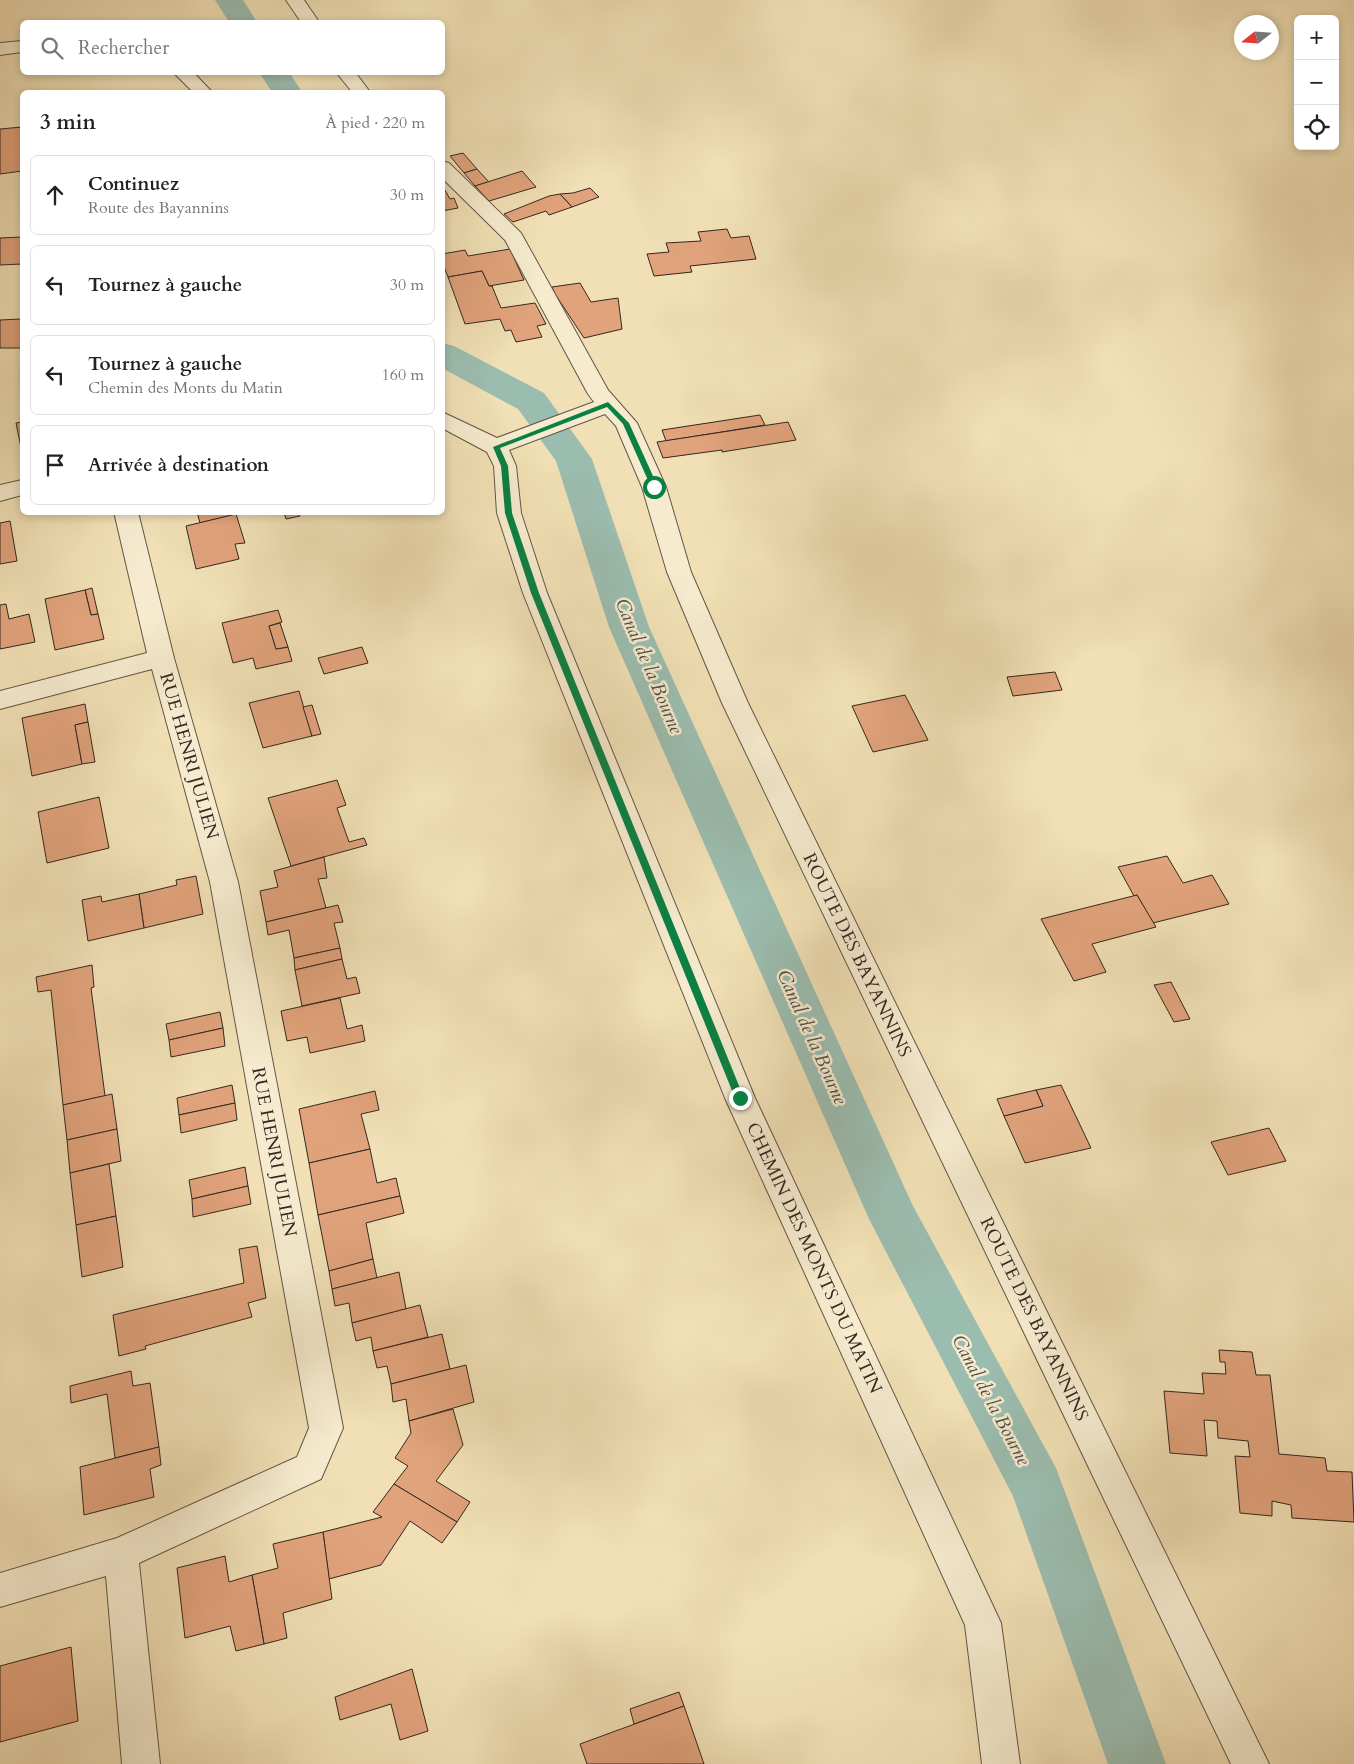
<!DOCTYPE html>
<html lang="fr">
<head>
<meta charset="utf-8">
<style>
	:root { --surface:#fff; --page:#f2f2f2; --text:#222; --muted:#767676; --line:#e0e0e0 }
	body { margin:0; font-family:Cardo,serif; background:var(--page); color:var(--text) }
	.controls { position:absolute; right:15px; top:15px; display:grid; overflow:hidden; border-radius:8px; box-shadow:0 2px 8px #0003 }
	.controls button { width:45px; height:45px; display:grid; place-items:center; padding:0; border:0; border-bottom:1px solid var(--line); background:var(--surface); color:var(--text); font:25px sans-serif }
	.compass { position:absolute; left:1234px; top:15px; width:45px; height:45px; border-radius:50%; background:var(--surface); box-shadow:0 2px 8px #0003; rotate:253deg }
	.stop { position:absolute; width:15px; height:15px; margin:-11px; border:4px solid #0b8043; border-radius:50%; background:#fff }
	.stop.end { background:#0b8043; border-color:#fff; box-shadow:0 1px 5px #0008 }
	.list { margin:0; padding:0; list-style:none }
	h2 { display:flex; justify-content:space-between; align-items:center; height:65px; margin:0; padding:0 20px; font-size:21px }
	h2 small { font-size:16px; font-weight:400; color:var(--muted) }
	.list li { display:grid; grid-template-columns:32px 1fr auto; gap:15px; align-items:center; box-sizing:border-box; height:80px; margin:0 10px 10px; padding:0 10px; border:1px solid var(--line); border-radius:8px }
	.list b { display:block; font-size:19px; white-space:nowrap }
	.list p { margin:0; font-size:16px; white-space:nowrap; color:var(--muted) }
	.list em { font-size:16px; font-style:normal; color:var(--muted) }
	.icon { flex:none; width:28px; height:28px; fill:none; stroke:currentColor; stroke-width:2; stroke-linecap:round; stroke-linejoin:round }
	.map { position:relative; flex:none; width:1354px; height:1764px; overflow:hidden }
	.search { position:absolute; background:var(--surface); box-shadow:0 2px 8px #0003; left:20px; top:20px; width:425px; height:55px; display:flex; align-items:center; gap:12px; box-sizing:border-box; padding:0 18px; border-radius:8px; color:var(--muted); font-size:19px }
	.panel { position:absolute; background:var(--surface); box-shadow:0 2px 8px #0003; left:20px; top:90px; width:425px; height:425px; border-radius:8px }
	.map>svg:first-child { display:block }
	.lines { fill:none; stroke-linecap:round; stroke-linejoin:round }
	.canal { fill:#9bbdb0; fill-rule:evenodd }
	.building { fill:#e1a37c; stroke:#342721 }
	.street-casing { stroke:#635546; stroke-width:2 }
	.street { fill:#f6ebcf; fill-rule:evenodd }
	.route { fill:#0b8043 }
	.labels { text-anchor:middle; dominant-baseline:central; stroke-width:5; stroke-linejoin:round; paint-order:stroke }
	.street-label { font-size:18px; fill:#342721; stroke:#f6ebcf }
	.water-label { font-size:19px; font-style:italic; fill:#4e4c45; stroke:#f6ebcf }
</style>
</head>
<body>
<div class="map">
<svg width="1354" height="1764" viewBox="0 0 1354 1764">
	<rect width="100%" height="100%" fill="#f1e0b5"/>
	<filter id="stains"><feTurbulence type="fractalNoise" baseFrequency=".004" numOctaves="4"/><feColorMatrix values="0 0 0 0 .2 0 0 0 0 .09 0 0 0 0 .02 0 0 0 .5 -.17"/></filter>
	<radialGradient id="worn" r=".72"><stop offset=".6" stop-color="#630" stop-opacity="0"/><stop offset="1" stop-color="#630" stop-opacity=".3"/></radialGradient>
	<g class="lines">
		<!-- canal -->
		<g class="canal">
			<polygon points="215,0 243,0 257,22 229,22"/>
			<polygon points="259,72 289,72 302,92 272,92"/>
			<polygon points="442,343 454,346 544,393 592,459 649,627 913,1206 1056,1468 1166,1764 1108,1764 1013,1496 869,1219 609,627 556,461 518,409 442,368"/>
		</g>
	</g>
	<!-- building -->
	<g class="building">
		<polygon points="22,127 22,171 0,174 0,129"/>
		<polygon points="463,153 477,169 464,173 450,156"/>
		<polygon points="477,169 489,182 475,186 464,173"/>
		<polygon points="522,171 536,187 489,201 475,186"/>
		<polygon points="442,185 450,199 454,198 458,208 442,211"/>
		<polygon points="590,188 599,197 572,207 560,194 573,193"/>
		<polygon points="560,194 572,207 549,215 546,211 513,222 504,214 549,196"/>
		<polygon points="727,229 731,238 749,236 756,259 690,266 692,272 654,276 647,254 669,252 666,243 701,241 698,232"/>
		<polygon points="22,237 22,264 0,265 0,238"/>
		<polygon points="510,249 524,280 489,286 482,271 448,277 442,262 442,254 465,250 468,256"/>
		<polygon points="482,271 489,286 492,286 501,308 535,303 546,324 537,326 542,337 516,342 511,330 505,331 500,319 465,324 448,277"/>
		<polygon points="580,283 591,302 618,298 622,329 584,338 555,294 552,287"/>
		<polygon points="22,319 22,348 0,348 0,320"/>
		<polygon points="760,415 765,425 666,441 662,430"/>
		<polygon points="22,422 22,452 16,423"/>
		<polygon points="788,422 796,440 722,452 722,450 663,458 657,442"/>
		<polygon points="197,512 243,512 243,513 200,523"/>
		<polygon points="284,512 299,512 300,516 286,519"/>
		<polygon points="236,514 245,543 235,544 239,559 196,569 186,526"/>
		<polygon points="10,521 17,561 0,564 0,523"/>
		<polygon points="92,588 98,614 91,615 85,590"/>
		<polygon points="85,590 91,615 98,614 104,639 55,650 45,599"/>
		<polygon points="6,604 9,619 29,614 35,642 0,649 0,605"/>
		<polygon points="278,610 282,622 269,626 276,649 288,647 292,661 256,669 253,658 233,663 222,623"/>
		<polygon points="280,623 288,647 276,649 269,626"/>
		<polygon points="362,647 368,663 324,674 318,658"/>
		<polygon points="1055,672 1062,690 1013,696 1007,677"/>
		<polygon points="299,691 312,736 263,748 249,703"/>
		<polygon points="905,695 928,740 873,752 852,706"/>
		<polygon points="85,704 88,722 75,725 82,764 32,776 22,718"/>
		<polygon points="312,705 321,734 312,736 303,707"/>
		<polygon points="88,722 95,762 82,764 75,725"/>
		<polygon points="337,780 346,805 337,808 349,842 364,838 367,845 291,866 268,798"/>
		<polygon points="99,797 109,848 47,863 38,812"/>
		<polygon points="1167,856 1183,883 1212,875 1229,904 1153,923 1137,895 1134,896 1118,867"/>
		<polygon points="324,857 327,878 318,879 326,908 266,922 260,891 278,887 274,871"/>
		<polygon points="196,876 203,914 144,928 139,894 177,885 176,880"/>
		<polygon points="139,894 144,928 88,941 82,900 101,896 102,902"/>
		<polygon points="1137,895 1156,927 1092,944 1106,972 1074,981 1041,919"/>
		<polygon points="338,905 343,922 334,923 340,948 294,958 289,930 268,935 266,922"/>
		<polygon points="340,948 342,959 295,970 294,958"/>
		<polygon points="342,959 347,979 356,977 360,993 302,1006 295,970"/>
		<polygon points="92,965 94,987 91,988 105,1096 63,1105 51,990 38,992 36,977"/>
		<polygon points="1171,982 1190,1019 1174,1022 1154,985"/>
		<polygon points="340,998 347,1029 362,1025 365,1041 310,1053 307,1037 287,1041 281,1011"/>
		<polygon points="220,1012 223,1028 169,1040 166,1024"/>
		<polygon points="223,1028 225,1046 171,1057 169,1040"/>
		<polygon points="232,1085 235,1103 179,1115 177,1098"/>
		<polygon points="1061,1085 1091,1148 1025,1163 1004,1116 1043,1106 1036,1090"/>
		<polygon points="1036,1090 1043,1106 1004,1116 997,1099"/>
		<polygon points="375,1091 379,1110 361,1114 370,1149 309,1163 299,1109"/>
		<polygon points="112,1094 117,1129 67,1140 63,1105"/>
		<polygon points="235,1103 237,1120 181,1133 179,1115"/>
		<polygon points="1269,1128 1286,1161 1228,1175 1211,1142"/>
		<polygon points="117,1129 121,1161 70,1173 67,1140"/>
		<polygon points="370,1149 377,1183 396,1178 400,1196 318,1215 309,1163"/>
		<polygon points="109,1164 116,1216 76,1225 70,1173"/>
		<polygon points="245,1167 248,1186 192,1199 189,1180"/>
		<polygon points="248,1186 251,1204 193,1217 192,1199"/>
		<polygon points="400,1196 404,1213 366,1223 373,1259 329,1271 318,1215"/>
		<polygon points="116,1216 123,1267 82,1277 76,1225"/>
		<polygon points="257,1246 266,1298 248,1303 252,1317 145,1346 146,1349 119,1356 113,1315 244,1283 239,1249"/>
		<polygon points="373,1259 377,1278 332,1289 329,1271"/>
		<polygon points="399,1272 406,1309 352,1323 349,1303 335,1306 332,1289"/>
		<polygon points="420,1305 428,1337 373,1351 371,1337 356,1341 352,1323"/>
		<polygon points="442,1334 450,1369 391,1384 387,1366 377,1368 373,1351"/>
		<polygon points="1219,1350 1252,1352 1256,1375 1270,1375 1279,1454 1325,1458 1327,1471 1352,1472 1354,1522 1292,1518 1291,1505 1272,1501 1272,1516 1240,1513 1235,1456 1250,1457 1248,1441 1218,1438 1217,1421 1204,1420 1207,1456 1170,1453 1164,1391 1204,1394 1202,1373 1226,1374 1225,1362 1220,1362"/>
		<polygon points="466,1365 474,1402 409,1421 406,1399 393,1402 391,1384"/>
		<polygon points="131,1371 133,1386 150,1383 159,1447 115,1458 107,1394 71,1403 70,1386"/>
		<polygon points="453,1409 463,1445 436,1481 470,1502 457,1522 394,1484 408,1466 395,1458 411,1433 409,1421"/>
		<polygon points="159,1447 161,1465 150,1469 154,1497 84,1515 80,1467"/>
		<polygon points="394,1484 457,1522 442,1543 410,1521 381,1565 329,1579 323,1532 382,1517 373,1512"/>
		<polygon points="323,1532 332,1599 283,1613 287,1638 264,1644 252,1575 278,1568 273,1544"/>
		<polygon points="225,1556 229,1582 252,1575 264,1644 236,1651 230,1626 185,1638 177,1568"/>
		<polygon points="71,1647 78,1721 0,1742 0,1666"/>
		<polygon points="412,1669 428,1731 400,1740 391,1704 340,1720 335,1697"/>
		<polygon points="679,1692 684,1706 634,1724 630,1709"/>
		<polygon points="684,1706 704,1764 587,1764 580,1744"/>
	</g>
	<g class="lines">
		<!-- street casing -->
		<g class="street-casing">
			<g id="street">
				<polygon points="286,0 304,0 319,22 301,22"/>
				<polygon points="22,41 22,52 0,55 0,43"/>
				<polygon points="173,72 193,72 212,92 193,92"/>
				<polygon points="336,72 355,72 370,92 352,92"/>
				<polygon points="442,161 449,163 521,233 608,390 637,423 666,487 691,572 748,703 1269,1764 1231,1764 722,703 667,572 642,487 616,426 605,414 509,450 516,466 521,513 547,593 755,1098 1001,1623 1020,1764 982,1764 965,1625 725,1098 523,593 497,513 494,466 487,452 442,428 442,412 497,438 594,402 588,394 505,240 442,178"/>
				<polygon points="22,480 22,495 0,501 0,485"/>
				<polygon points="114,512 138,512 174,658 238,882 343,1428 321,1479 139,1563 160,1764 122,1764 106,1576 0,1607 0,1573 117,1538 297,1457 309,1428 210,882 152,669 0,709 0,691 147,653"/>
			</g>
		</g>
		<!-- street -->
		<use href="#street" class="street"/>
	</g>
	<!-- route -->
	<polygon class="route" points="608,402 629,423 658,487 657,488 651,487 623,424 607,407 500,448 508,466 512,513 539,593 744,1098 740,1102 735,1098 531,593 505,513 501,466 493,447"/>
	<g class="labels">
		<!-- street labels -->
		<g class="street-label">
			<text transform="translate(189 756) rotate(74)">RUE HENRI JULIEN</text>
			<text transform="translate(857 955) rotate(64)">ROUTE DES BAYANNINS</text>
			<text transform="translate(274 1152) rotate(79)">RUE HENRI JULIEN</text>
			<text transform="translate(814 1258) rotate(65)">CHEMIN DES MONTS DU MATIN</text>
			<text transform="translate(1034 1319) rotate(64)">ROUTE DES BAYANNINS</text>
		</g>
		<!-- water labels -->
		<g class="water-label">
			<text transform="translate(649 666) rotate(67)">Canal de la Bourne</text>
			<text transform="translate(812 1037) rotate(66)">Canal de la Bourne</text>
			<text transform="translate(991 1400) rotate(62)">Canal de la Bourne</text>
		</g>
	</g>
	<rect width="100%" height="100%" filter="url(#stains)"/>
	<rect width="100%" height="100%" fill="url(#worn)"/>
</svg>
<div class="controls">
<button>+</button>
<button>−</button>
<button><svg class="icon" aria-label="locate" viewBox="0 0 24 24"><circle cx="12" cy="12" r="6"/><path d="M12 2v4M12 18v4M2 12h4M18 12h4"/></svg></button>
</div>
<svg class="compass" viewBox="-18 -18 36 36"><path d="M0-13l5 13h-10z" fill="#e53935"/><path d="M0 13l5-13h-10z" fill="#767676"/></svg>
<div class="stop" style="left:654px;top:487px"></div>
<div class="stop end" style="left:740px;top:1098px"></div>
<div class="search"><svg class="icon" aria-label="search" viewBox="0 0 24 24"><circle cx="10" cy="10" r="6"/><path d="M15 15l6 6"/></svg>Rechercher</div>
<section class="panel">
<h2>3 min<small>À pied · 220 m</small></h2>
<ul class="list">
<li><svg class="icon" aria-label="ahead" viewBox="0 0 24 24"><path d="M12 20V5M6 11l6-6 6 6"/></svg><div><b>Continuez</b><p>Route des Bayannins</p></div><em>30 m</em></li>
<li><svg class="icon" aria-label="left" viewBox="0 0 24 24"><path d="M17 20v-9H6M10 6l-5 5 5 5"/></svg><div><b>Tournez à gauche</b></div><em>30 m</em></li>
<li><svg class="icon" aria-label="left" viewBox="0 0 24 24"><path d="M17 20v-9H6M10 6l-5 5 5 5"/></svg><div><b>Tournez à gauche</b><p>Chemin des Monts du Matin</p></div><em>160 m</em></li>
<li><svg class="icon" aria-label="arrive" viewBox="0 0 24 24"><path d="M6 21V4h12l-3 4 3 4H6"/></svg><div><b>Arrivée à destination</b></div></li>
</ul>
</section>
</div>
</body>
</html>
